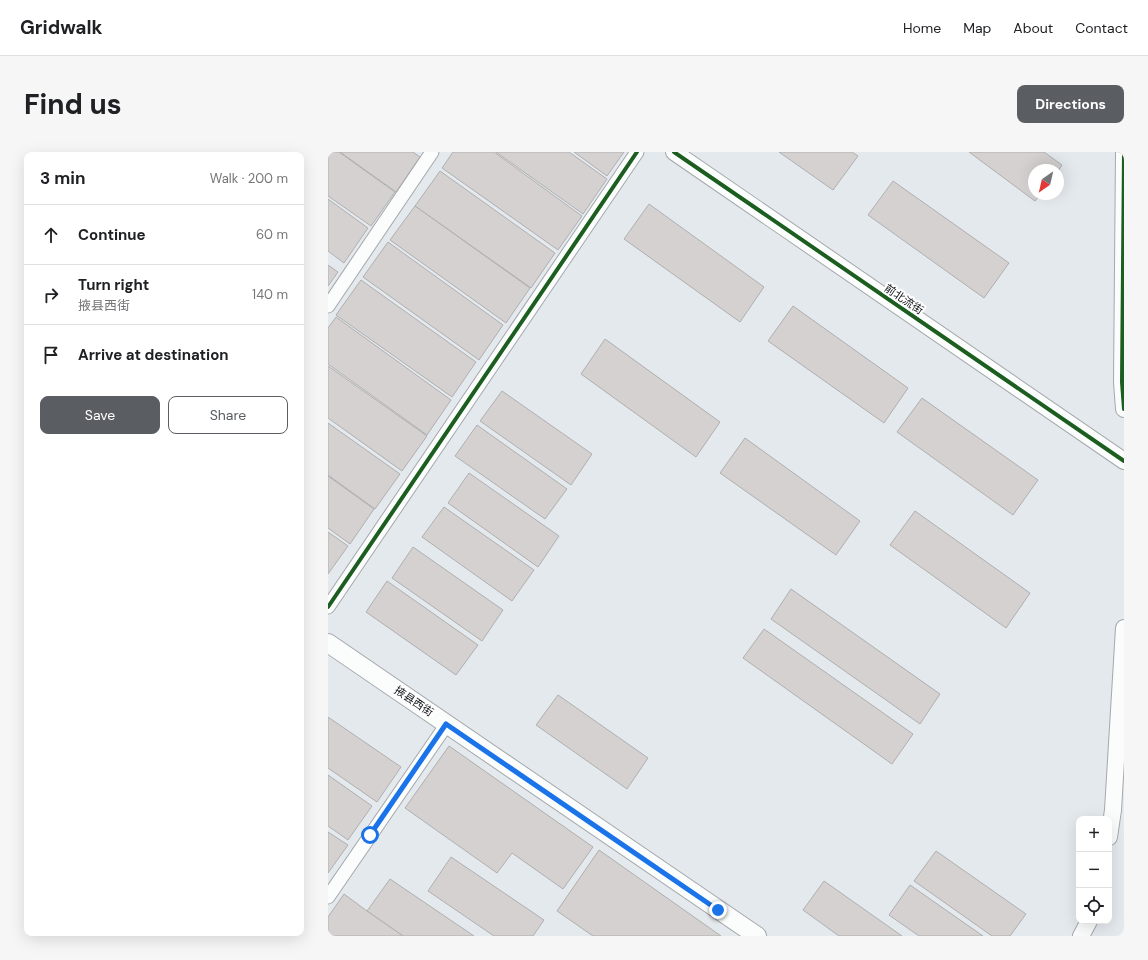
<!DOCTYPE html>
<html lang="en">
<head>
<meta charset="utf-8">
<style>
	:root { --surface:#fff; --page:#f6f6f6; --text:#202124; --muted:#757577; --line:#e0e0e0; --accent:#5a5e62 }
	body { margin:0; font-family:"DM Sans","Noto Sans SC",sans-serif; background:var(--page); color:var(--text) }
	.controls { position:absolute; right:12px; bottom:12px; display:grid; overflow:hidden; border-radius:8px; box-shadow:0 4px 16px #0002 }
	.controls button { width:36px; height:36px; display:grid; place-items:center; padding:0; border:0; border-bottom:1px solid var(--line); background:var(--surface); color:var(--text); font:20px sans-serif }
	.compass { position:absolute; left:700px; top:12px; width:36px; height:36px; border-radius:50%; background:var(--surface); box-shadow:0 4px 16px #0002; rotate:214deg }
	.stop { position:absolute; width:12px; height:12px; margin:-9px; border:3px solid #1a73e8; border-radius:50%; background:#fff }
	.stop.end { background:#1a73e8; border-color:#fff; box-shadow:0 1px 4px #0008 }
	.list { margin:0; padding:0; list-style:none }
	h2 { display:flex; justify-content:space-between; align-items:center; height:52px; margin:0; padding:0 16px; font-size:17px }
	h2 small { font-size:13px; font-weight:400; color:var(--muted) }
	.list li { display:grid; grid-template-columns:26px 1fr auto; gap:12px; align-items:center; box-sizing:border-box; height:60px; padding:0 16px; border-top:1px solid var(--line) }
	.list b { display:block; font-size:15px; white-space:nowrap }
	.list p { margin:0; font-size:13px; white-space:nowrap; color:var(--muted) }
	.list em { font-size:13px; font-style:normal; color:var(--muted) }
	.actions { display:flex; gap:8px; padding:12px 16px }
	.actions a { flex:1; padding:9px 0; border:1px solid var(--accent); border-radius:8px; text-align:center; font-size:14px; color:var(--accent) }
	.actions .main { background:var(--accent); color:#fff }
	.icon { flex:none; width:22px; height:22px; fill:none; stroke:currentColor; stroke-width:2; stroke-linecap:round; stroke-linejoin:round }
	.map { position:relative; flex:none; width:796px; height:784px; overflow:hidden; border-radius:8px }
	header { display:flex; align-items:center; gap:24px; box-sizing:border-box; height:56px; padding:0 20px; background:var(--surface); border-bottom:1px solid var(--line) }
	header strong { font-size:19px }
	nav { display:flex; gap:22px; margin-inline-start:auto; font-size:14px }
	.intro { display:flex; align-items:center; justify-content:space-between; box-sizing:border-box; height:96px; padding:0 24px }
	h1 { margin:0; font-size:28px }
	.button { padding:10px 18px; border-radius:8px; background:var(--accent); color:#fff; font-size:14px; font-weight:700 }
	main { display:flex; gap:24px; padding:0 24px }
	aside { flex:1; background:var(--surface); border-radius:8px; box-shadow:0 4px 16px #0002 }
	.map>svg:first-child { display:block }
	.building { fill:#d4d1d0; stroke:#afafb0 }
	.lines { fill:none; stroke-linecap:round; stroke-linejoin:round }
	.minor-casing { stroke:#a5a8ac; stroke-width:15 }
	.tertiary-casing { stroke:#a5a8ac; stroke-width:18 }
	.secondary-casing { stroke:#a5a8ac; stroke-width:20 }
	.minor { stroke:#fbfcfc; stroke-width:13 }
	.tertiary { stroke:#fbfcfc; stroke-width:16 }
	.secondary { stroke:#fbfcfc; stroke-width:18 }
	.cycleway-casing { stroke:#fff; stroke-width:6 }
	.cycleway { stroke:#1b5e20; stroke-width:4 }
	.route { stroke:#1a73e8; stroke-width:5 }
	.labels { text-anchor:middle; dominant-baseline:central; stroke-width:4; stroke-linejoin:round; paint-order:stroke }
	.street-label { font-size:11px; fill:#101316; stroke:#fff }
</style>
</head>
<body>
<header>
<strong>Gridwalk</strong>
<nav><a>Home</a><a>Map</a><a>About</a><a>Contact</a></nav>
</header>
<div class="intro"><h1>Find us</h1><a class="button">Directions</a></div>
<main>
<aside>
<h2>3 min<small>Walk · 200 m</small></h2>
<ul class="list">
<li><svg class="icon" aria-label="ahead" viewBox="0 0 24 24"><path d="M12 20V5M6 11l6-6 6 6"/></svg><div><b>Continue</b></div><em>60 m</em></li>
<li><svg class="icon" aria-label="right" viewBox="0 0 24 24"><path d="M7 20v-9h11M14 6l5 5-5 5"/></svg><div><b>Turn right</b><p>掖县西街</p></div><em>140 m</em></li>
<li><svg class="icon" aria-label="arrive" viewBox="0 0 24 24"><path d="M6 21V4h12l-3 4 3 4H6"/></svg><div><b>Arrive at destination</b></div></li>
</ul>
<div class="actions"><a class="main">Save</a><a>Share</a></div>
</aside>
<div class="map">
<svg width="796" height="784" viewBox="0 0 796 784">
	<rect width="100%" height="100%" fill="#e4e9ee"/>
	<!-- building -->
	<g class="building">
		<polygon points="0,0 11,0 67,40 43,74 0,44"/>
		<polygon points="12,0 85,0 92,5 68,40"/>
		<polygon points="125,0 166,0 254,64 230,98 114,16"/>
		<polygon points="168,0 241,0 279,27 255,62"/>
		<polygon points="246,0 296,0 279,24"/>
		<polygon points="451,0 524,0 530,4 505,38"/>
		<polygon points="641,0 716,0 734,13 730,19 706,18 706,42 713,42 707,49"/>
		<polygon points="112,19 227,101 203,136 87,54"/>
		<polygon points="565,29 681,111 656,146 540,63"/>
		<polygon points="0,47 40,76 16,111 0,99"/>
		<polygon points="321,52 436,135 412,170 296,87"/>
		<polygon points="87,54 202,136 178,171 62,88"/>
		<polygon points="60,90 175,173 151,208 35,125"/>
		<polygon points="0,113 10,120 0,134"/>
		<polygon points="33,128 148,210 124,245 8,163"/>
		<polygon points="465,154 580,236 556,271 440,189"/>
		<polygon points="8,165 123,248 99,283 0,212 0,176"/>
		<polygon points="277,187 392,270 368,305 253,222"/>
		<polygon points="0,214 99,284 74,319 0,266"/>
		<polygon points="174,239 264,302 243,333 152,269"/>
		<polygon points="594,246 710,328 685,363 569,280"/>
		<polygon points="0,271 72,322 47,357 0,323"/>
		<polygon points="149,273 239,337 217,367 127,304"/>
		<polygon points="417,286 532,369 508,403 392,321"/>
		<polygon points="141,321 231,384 210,415 120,351"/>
		<polygon points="0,324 46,357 22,392 0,376"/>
		<polygon points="116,355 206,418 184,449 94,385"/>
		<polygon points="587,359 702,441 678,476 562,393"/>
		<polygon points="0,380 20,394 0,422"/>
		<polygon points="85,395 175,458 154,489 64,426"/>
		<polygon points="59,429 150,493 128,523 38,460"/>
		<polygon points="463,437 612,542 592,572 443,467"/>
		<polygon points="436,477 585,582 564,612 415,506"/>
		<polygon points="230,543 320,606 299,637 208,573"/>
		<polygon points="0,565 73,615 49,650 0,616"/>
		<polygon points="121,594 265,695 235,737 184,701 169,721 77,656"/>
		<polygon points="0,623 44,654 20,688 0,674"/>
		<polygon points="0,680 20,693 0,721"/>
		<polygon points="271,698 393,784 265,784 229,759"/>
		<polygon points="608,699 698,762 682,784 664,784 586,729"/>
		<polygon points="123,705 216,768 205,784 166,784 100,739"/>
		<polygon points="62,727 146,784 75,784 39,759"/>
		<polygon points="496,729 574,784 511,784 475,758"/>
		<polygon points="582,733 655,784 591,784 561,763"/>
		<polygon points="16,742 39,759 75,784 2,784 0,782 0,765"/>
	</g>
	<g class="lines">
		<!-- minor casing -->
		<g class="minor-casing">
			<g id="minor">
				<polyline points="0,154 104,0"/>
				<polyline points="0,455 309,0"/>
				<polyline points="0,745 119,572"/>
			</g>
		</g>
		<!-- tertiary casing -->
		<g class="tertiary-casing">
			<g id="tertiary">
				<polyline points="346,0 796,309"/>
				<polyline points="796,0 794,230 796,257"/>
				<polyline points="781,685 785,658 796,476"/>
				<polyline points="753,784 761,769"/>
			</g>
		</g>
		<!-- secondary casing -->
		<g class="secondary-casing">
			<polyline id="secondary" points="0,491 429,784"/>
		</g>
		<!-- minor -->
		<use href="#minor" class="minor"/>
		<!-- tertiary -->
		<use href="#tertiary" class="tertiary"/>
		<!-- secondary -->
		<use href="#secondary" class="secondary"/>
		<!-- cycleway casing -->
		<g class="cycleway-casing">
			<g id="cycleway">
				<polyline points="346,0 796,309"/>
				<polyline points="796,0 794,230 796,257"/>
				<polyline points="0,455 309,0"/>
			</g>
		</g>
		<!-- cycleway -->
		<use href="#cycleway" class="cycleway"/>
	</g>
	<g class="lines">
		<!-- route -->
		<polyline class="route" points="42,683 118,572 390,758"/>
	</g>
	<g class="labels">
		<!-- street labels -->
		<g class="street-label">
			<text transform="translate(576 147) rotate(34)">前北流街</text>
			<text transform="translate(86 549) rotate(34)">掖县西街</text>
		</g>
	</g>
</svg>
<div class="controls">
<button>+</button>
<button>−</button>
<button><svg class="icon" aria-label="locate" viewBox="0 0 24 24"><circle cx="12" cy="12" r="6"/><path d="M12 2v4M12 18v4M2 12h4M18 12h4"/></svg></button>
</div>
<svg class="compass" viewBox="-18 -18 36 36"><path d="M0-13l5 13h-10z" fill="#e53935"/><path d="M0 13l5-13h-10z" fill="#757577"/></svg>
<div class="stop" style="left:42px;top:683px"></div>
<div class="stop end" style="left:390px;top:758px"></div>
</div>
</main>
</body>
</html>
